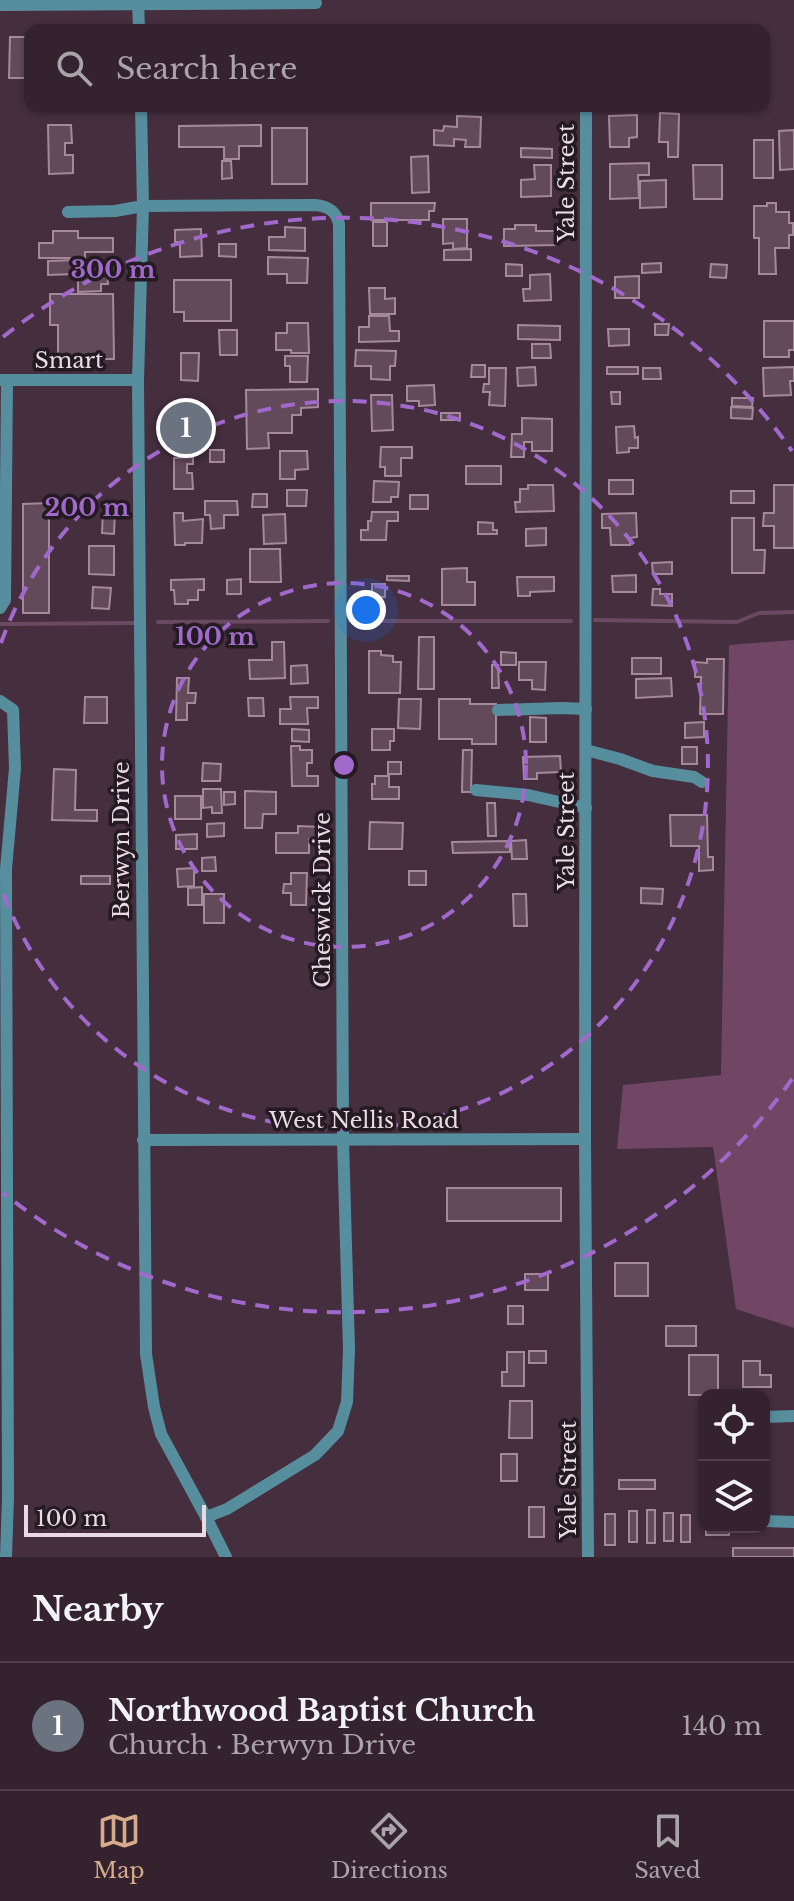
<!DOCTYPE html>
<html lang="en">
<head>
<meta charset="utf-8">
<style>
	:root { --surface:#34222e; --page:#3c2a36; --text:#f1f3f6; --muted:#a9a4aa; --line:#4e3f4a; --accent:#d6ab8b }
	body { margin:0; font-family:"Libre Baskerville",serif; background:var(--page); color:var(--text) }
	.controls { position:absolute; right:24px; bottom:24px; display:grid; overflow:hidden; border-radius:16px; box-shadow:0 2px 6px #0004 }
	.controls button { width:72px; height:72px; display:grid; place-items:center; padding:0; border:0; border-bottom:2px solid var(--line); background:var(--surface); color:var(--text); font:40px sans-serif }
	.scale { position:absolute; left:24px; bottom:20px; width:182px; box-sizing:border-box; padding-left:8px; border:4px solid #e9dae4; border-top:0; font-size:22px; line-height:28px; white-space:nowrap; color:#e9dae4; -webkit-text-stroke:6px #241a21; paint-order:stroke }
	.you { position:absolute; left:366px; top:610px; width:28px; height:28px; margin:-20px; border:6px solid #fff; border-radius:50%; background:#1a73e8; box-shadow:0 0 0 12px #1a73e833 }
	.badge { display:grid; place-items:center; width:52px; height:52px; border-radius:50%; background:var(--accent); color:#fff; font-size:26px; font-weight:700 }
	.pin { position:absolute; translate:-50% -50%; border:4px solid #fff; box-shadow:0 2px 8px #0006 }
	.list { margin:0; padding:0; list-style:none }
	h2 { display:flex; justify-content:space-between; align-items:center; height:104px; margin:0; padding:0 32px; font-size:34px }
	h2 small { font-size:26px; font-weight:400; color:var(--muted) }
	.list li { display:grid; grid-template-columns:52px 1fr auto; gap:24px; align-items:center; box-sizing:border-box; height:128px; padding:0 32px; border-top:2px solid var(--line) }
	.list b { display:block; font-size:30px; white-space:nowrap }
	.list p { margin:0; font-size:26px; white-space:nowrap; color:var(--muted) }
	.list em { font-size:26px; font-style:normal; color:var(--muted) }
	.icon { flex:none; width:44px; height:44px; fill:none; stroke:currentColor; stroke-width:2; stroke-linecap:round; stroke-linejoin:round }
	.map { position:relative; flex:none; width:794px; height:1557px; overflow:hidden }
	.search { position:absolute; background:var(--surface); box-shadow:0 2px 6px #0004; left:24px; right:24px; top:24px; height:88px; display:flex; align-items:center; gap:20px; box-sizing:border-box; padding:0 28px; border-radius:16px; color:var(--muted); font-size:30px }
	.sheet { height:232px; background:var(--surface) }
	nav { display:flex; justify-content:space-around; align-items:center; box-sizing:border-box; height:112px; border-top:2px solid var(--line); background:var(--surface); font-size:22px; color:var(--muted) }
	nav a { display:grid; justify-items:center; gap:4px }
	nav .on { color:var(--accent) }
	.map>svg:first-child { display:block }
	.green { fill:#714665 }
	.lines { fill:none; stroke-linecap:round; stroke-linejoin:round }
	.stream { stroke:#6c4963; stroke-width:4 }
	.building { fill:#634a5b; stroke:#a5899b; stroke-width:2 }
	.minor { stroke:#578e9e; stroke-width:12 }
	.ring { fill:none; stroke:#a269cc; stroke-width:4; stroke-dasharray:14 10 }
	.labels { text-anchor:middle; dominant-baseline:central; stroke-width:7; stroke-linejoin:round; paint-order:stroke }
	.street-label { font-size:22px; fill:#e9dae4; stroke:#241a21 }
	.centre { fill:#a269cc; stroke:#241a21; stroke-width:4 }
	.ring-label { font-size:24px; text-anchor:middle; font-weight:bold; fill:#a269cc; stroke:#241a21; stroke-width:7; stroke-linejoin:round; paint-order:stroke }
</style>
</head>
<body>
<div class="map">
<svg width="794" height="1557" viewBox="0 0 794 1557">
	<rect width="100%" height="100%" fill="#452e3e"/>
	<!-- green -->
	<polygon class="green" points="794,640 794,1328 736,1309 713,1147 617,1149 623,1085 721,1075 729,645"/>
	<g class="lines">
		<!-- stream -->
		<g class="stream">
			<polyline points="595,620 737,622 759,613 794,612"/>
			<polyline points="350,621 571,621"/>
			<polyline points="158,622 328,621"/>
			<polyline points="0,624 135,623"/>
		</g>
	</g>
	<!-- building -->
	<g class="building">
		<polygon points="10,37 29,37 28,78 9,78"/>
		<polygon points="660,113 679,114 678,157 668,157 668,142 659,142"/>
		<polygon points="637,115 637,137 629,138 629,147 610,147 609,116"/>
		<polygon points="457,116 481,117 480,147 465,147 466,140 454,139 454,146 434,145 434,130 443,131 444,126 457,127"/>
		<polygon points="48,125 71,125 72,143 65,143 65,155 73,155 73,173 49,174"/>
		<polygon points="261,125 261,146 239,146 239,159 224,159 224,147 179,147 179,126"/>
		<rect x="272" y="128" width="35" height="56"/>
		<polygon points="794,130 794,169 780,170 779,131"/>
		<rect x="754" y="140" width="19" height="38"/>
		<polygon points="521,148 552,149 552,158 521,157"/>
		<polygon points="428,156 429,192 412,193 411,157"/>
		<polygon points="222,161 231,161 232,178 222,179"/>
		<polygon points="649,163 649,175 638,175 639,198 610,199 610,164"/>
		<polygon points="534,165 551,165 551,196 521,197 521,180 535,179"/>
		<polygon points="693,165 722,165 722,199 694,199"/>
		<polygon points="666,180 666,207 640,208 640,181"/>
		<polygon points="371,203 435,203 434,211 429,211 429,220 371,220"/>
		<polygon points="767,203 776,203 776,212 789,212 789,223 793,223 793,235 789,235 789,248 775,248 776,274 759,274 759,238 754,238 754,206 767,206"/>
		<polygon points="443,219 467,219 467,248 453,249 453,243 443,244"/>
		<rect x="373" y="222" width="14" height="24"/>
		<polygon points="515,225 536,225 536,231 556,231 556,245 504,246 504,229 515,229"/>
		<polygon points="285,227 305,228 305,251 269,250 269,237 285,237"/>
		<polygon points="201,229 202,256 180,257 180,242 175,242 175,230"/>
		<polygon points="53,231 78,231 78,238 113,238 113,252 85,252 85,258 39,258 39,243 53,243"/>
		<polygon points="219,244 236,244 236,257 219,256"/>
		<polygon points="471,249 471,260 444,260 444,250"/>
		<polygon points="268,257 308,258 307,283 287,283 287,274 268,274"/>
		<polygon points="75,260 75,274 48,275 48,261"/>
		<polygon points="661,263 661,272 642,273 642,264"/>
		<polygon points="506,264 522,265 522,276 506,276"/>
		<polygon points="711,264 727,265 726,278 710,277"/>
		<polygon points="107,269 108,284 101,284 101,291 78,292 78,270"/>
		<polygon points="550,274 551,300 524,301 523,289 530,289 530,275"/>
		<polygon points="639,276 639,298 615,298 615,277"/>
		<polygon points="174,280 231,280 231,321 184,321 184,312 174,312"/>
		<polygon points="369,288 385,288 385,299 395,298 395,314 370,314"/>
		<polygon points="50,294 113,294 114,359 58,359 58,325 50,325"/>
		<polygon points="369,316 389,316 390,331 399,331 399,341 359,342 359,327 369,327"/>
		<polygon points="764,321 794,321 794,350 789,350 789,357 764,357"/>
		<polygon points="287,323 308,323 309,353 291,353 291,350 276,350 276,333 287,333"/>
		<polygon points="655,324 669,324 668,335 655,335"/>
		<polygon points="518,325 560,326 560,340 518,339"/>
		<polygon points="608,329 629,329 629,345 609,346"/>
		<polygon points="219,330 237,330 237,355 220,355"/>
		<polygon points="532,344 550,344 551,358 532,358"/>
		<polygon points="356,350 396,351 395,366 390,366 390,380 371,379 371,366 355,366"/>
		<polygon points="181,353 199,353 198,381 181,380"/>
		<polygon points="285,356 308,356 307,382 290,382 290,366 285,366"/>
		<polygon points="472,365 485,365 485,377 471,377"/>
		<polygon points="535,367 536,385 518,386 517,368"/>
		<rect x="607" y="367" width="31" height="7"/>
		<polygon points="794,367 794,381 790,381 791,395 764,396 763,368"/>
		<polygon points="489,368 506,368 505,406 489,405 490,392 483,392 484,384 489,384"/>
		<polygon points="643,368 660,368 661,379 643,379"/>
		<polygon points="434,385 435,405 419,406 419,401 407,401 407,386"/>
		<polygon points="318,389 318,407 301,408 301,415 292,415 292,433 268,433 269,448 247,449 246,390"/>
		<polygon points="611,392 620,392 620,404 612,404"/>
		<polygon points="371,395 392,395 393,430 372,431"/>
		<polygon points="732,398 753,398 752,407 732,406"/>
		<polygon points="731,407 753,408 752,419 731,418"/>
		<rect x="441" y="413" width="19" height="7"/>
		<polygon points="522,418 552,419 552,451 532,451 532,442 524,442 524,457 511,457 512,434 522,434"/>
		<polygon points="634,426 635,438 638,437 638,448 629,448 629,452 617,453 616,427"/>
		<polygon points="381,447 412,447 412,458 401,458 401,476 385,476 385,467 380,467"/>
		<rect x="210" y="450" width="14" height="12"/>
		<polygon points="280,451 307,451 308,469 295,470 295,479 280,479"/>
		<polygon points="193,457 193,464 187,464 187,473 192,473 193,489 174,489 174,458"/>
		<rect x="466" y="466" width="35" height="18"/>
		<rect x="609" y="480" width="24" height="14"/>
		<polygon points="374,481 399,482 398,497 391,497 391,502 373,502"/>
		<polygon points="528,485 553,485 554,511 516,512 515,502 520,502 520,489 528,489"/>
		<polygon points="774,485 794,485 794,548 774,548 774,526 763,526 764,513 774,513"/>
		<polygon points="287,490 307,490 306,506 287,506"/>
		<rect x="731" y="491" width="23" height="12"/>
		<polygon points="253,494 267,494 267,507 252,507"/>
		<rect x="410" y="495" width="18" height="14"/>
		<polygon points="205,501 237,501 238,515 224,515 224,528 211,529 210,515 205,515"/>
		<polygon points="49,503 49,613 23,613 23,504"/>
		<polygon points="103,510 115,510 114,534 102,533"/>
		<polygon points="372,512 398,512 398,521 387,521 386,540 361,540 361,530 368,530 368,521 371,521"/>
		<polygon points="174,513 183,513 183,521 203,519 202,543 185,543 185,545 175,545"/>
		<polygon points="636,513 637,537 630,538 630,545 611,545 610,528 602,528 602,514"/>
		<polygon points="285,514 286,543 264,544 263,515"/>
		<polygon points="732,518 754,518 754,550 765,550 764,573 732,573"/>
		<polygon points="478,522 493,523 493,530 497,530 497,534 478,534"/>
		<polygon points="546,528 546,545 526,546 526,529"/>
		<polygon points="89,546 114,546 114,575 89,574"/>
		<polygon points="250,549 280,549 281,582 250,582"/>
		<polygon points="672,562 672,574 653,574 652,563"/>
		<polygon points="467,568 467,582 475,582 475,605 442,605 442,569"/>
		<polygon points="636,575 636,592 613,592 612,576"/>
		<polygon points="387,576 409,576 409,581 387,580"/>
		<polygon points="517,577 554,577 554,591 530,592 530,596 518,596"/>
		<polygon points="204,579 204,590 198,590 198,600 188,600 188,604 175,604 174,590 171,590 171,580"/>
		<polygon points="241,579 241,594 227,594 227,580"/>
		<rect x="372" y="584" width="13" height="13"/>
		<polygon points="93,587 111,588 109,609 92,608"/>
		<polygon points="653,589 660,589 660,594 672,594 672,606 652,605"/>
		<polygon points="419,637 434,637 434,689 418,689"/>
		<polygon points="272,642 284,642 285,678 250,679 249,660 272,660"/>
		<polygon points="369,651 381,651 381,655 393,656 393,662 401,662 400,693 369,693"/>
		<polygon points="501,652 516,653 516,665 501,665"/>
		<rect x="632" y="658" width="29" height="16"/>
		<polygon points="707,659 724,659 723,714 700,714 701,677 695,677 695,662 707,663"/>
		<polygon points="519,662 546,662 545,690 532,689 532,680 519,680"/>
		<polygon points="307,665 308,683 291,684 291,666"/>
		<polygon points="492,665 498,665 499,688 492,688"/>
		<polygon points="177,678 189,678 188,693 196,693 195,703 187,703 187,720 176,720"/>
		<polygon points="671,678 672,696 636,698 636,679"/>
		<polygon points="85,697 107,697 107,723 84,723"/>
		<polygon points="290,697 318,697 318,708 307,708 308,724 280,724 280,709 291,709"/>
		<polygon points="248,698 263,698 264,716 249,716"/>
		<polygon points="399,699 421,699 420,729 398,728"/>
		<polygon points="439,699 470,699 470,704 496,704 496,744 472,744 472,739 439,739"/>
		<polygon points="530,717 546,718 546,742 530,742"/>
		<polygon points="704,722 704,737 685,738 685,723"/>
		<polygon points="292,729 309,730 309,742 292,741"/>
		<polygon points="372,729 394,729 394,741 390,741 390,750 372,750"/>
		<polygon points="291,746 300,746 300,750 312,750 312,763 307,763 307,776 318,776 318,786 292,786"/>
		<rect x="682" y="747" width="15" height="17"/>
		<polygon points="463,750 472,750 471,792 462,792"/>
		<polygon points="560,756 561,772 537,773 537,779 524,779 523,757"/>
		<rect x="388" y="762" width="13" height="12"/>
		<polygon points="203,763 221,764 220,781 202,781"/>
		<polygon points="54,769 76,770 75,810 97,810 97,821 52,820"/>
		<polygon points="375,776 389,776 389,787 399,787 399,799 372,799 372,784 375,784"/>
		<polygon points="203,789 221,789 222,813 212,813 212,807 203,808"/>
		<polygon points="245,791 276,792 276,814 263,814 262,828 245,828"/>
		<polygon points="224,792 235,792 235,804 224,805"/>
		<rect x="175" y="796" width="26" height="23"/>
		<polygon points="487,803 495,803 496,836 488,836"/>
		<polygon points="670,815 707,815 708,857 713,857 713,870 699,871 699,846 671,846"/>
		<polygon points="370,822 403,823 402,849 369,849"/>
		<polygon points="224,823 224,836 207,837 207,824"/>
		<polygon points="298,826 321,827 321,839 309,839 309,853 276,853 276,833 298,833"/>
		<polygon points="197,834 197,849 176,849 176,835"/>
		<polygon points="526,840 527,859 512,859 511,841"/>
		<polygon points="510,841 510,852 453,853 452,842"/>
		<polygon points="215,857 216,871 202,871 202,858"/>
		<polygon points="194,868 194,886 178,887 177,869"/>
		<rect x="409" y="871" width="17" height="14"/>
		<polygon points="291,873 307,873 306,905 291,905 291,893 283,893 284,884 291,884"/>
		<rect x="81" y="876" width="29" height="8"/>
		<polygon points="202,887 202,905 188,905 188,888"/>
		<polygon points="641,888 663,889 662,904 641,903"/>
		<rect x="204" y="894" width="20" height="29"/>
		<polygon points="513,894 526,894 527,926 514,926"/>
		<rect x="447" y="1188" width="114" height="33"/>
		<rect x="615" y="1263" width="33" height="33"/>
		<rect x="525" y="1274" width="23" height="16"/>
		<rect x="508" y="1306" width="15" height="18"/>
		<rect x="666" y="1326" width="30" height="20"/>
		<rect x="529" y="1351" width="17" height="12"/>
		<polygon points="507,1352 524,1352 524,1386 502,1386 502,1372 507,1372"/>
		<rect x="689" y="1355" width="29" height="40"/>
		<polygon points="743,1361 760,1361 760,1375 771,1375 771,1387 743,1387"/>
		<polygon points="510,1401 532,1401 532,1438 509,1438"/>
		<rect x="501" y="1454" width="16" height="27"/>
		<rect x="619" y="1480" width="36" height="9"/>
		<rect x="529" y="1507" width="15" height="30"/>
		<rect x="647" y="1510" width="8" height="33"/>
		<rect x="629" y="1511" width="8" height="31"/>
		<rect x="664" y="1513" width="9" height="28"/>
		<rect x="605" y="1514" width="10" height="31"/>
		<rect x="681" y="1515" width="9" height="27"/>
		<rect x="706" y="1527" width="23" height="8"/>
		<rect x="733" y="1548" width="61" height="9"/>
	</g>
	<g class="lines">
		<!-- minor -->
		<g class="minor">
			<polyline points="138,0 139,30"/>
			<polyline points="0,5 316,3"/>
			<polyline points="141,106 143,206 138,380 146,1354 154,1407 161,1434 206,1517 226,1557"/>
			<polyline points="586,106 585,1139 588,1557"/>
			<path d="M68 212 115 211 143 206 315 205C327 206 336 210 339 224L343 1140 349 1350 347 1402 338 1431 315 1455 227 1509 206 1517"/>
			<polyline points="1,380 138,380"/>
			<polyline points="0,608 5,600 7,380"/>
			<polyline points="0,701 13,710 15,768 6,869 8,1497 6,1557"/>
			<polyline points="498,710 561,708 586,709"/>
			<polyline points="586,750 620,759 653,771 694,777 702,782"/>
			<polyline points="476,790 528,795 586,808"/>
			<polyline points="143,1140 585,1139"/>
			<polyline points="764,1417 794,1416"/>
			<polyline points="764,1521 794,1522"/>
		</g>
	</g>
	<!-- distance rings -->
	<g class="ring">
		<circle cx="344" cy="765" r="182"/>
		<path d="M1 643A364 364 0 1 1 1 887"/>
		<path d="M792 1079A547 547 0 0 1 3 1193M3 337A547 547 0 0 1 792 451"/>
	</g>
	<g class="labels">
		<!-- street labels -->
		<g class="street-label">
			<text transform="translate(566 183) rotate(-90)">Yale Street</text>
			<text x="69" y="360">Smart</text>
			<text transform="translate(566 831) rotate(-90)">Yale Street</text>
			<text transform="translate(121 840) rotate(-90)">Berwyn Drive</text>
			<text transform="translate(322 900) rotate(-90)">Cheswick Drive</text>
			<text x="364" y="1120">West Nellis Road</text>
			<text transform="translate(568 1480) rotate(-90)">Yale Street</text>
		</g>
	</g>
	<circle cx="344" cy="765" r="12" class="centre"/>
	<g class="ring-label">
		<text x="113" y="278">300 m</text>
		<text x="87" y="516">200 m</text>
		<text x="215" y="645">100 m</text>
	</g>
</svg>
<div class="controls">
<button><svg class="icon" aria-label="locate" viewBox="0 0 24 24"><circle cx="12" cy="12" r="6"/><path d="M12 2v4M12 18v4M2 12h4M18 12h4"/></svg></button>
<button><svg class="icon" aria-label="layers" viewBox="0 0 24 24"><path d="M12 4l9 5-9 5-9-5zM3 14l9 5 9-5"/></svg></button>
</div>
<div class="scale">100 m</div>
<div class="you"></div>
<div class="pin badge" style="left:186px;top:428px;background:#6b7280">1</div>
<div class="search"><svg class="icon" aria-label="search" viewBox="0 0 24 24"><circle cx="10" cy="10" r="6"/><path d="M15 15l6 6"/></svg>Search here</div>
</div>
<section class="sheet">
<h2>Nearby<small></small></h2>
<ul class="list">
<li><span class="badge" style="background:#6b7280">1</span><div><b>Northwood Baptist Church</b><p>Church · Berwyn Drive</p></div><em>140 m</em></li>
</ul>
</section>
<nav>
<a class="on"><svg class="icon" aria-label="map" viewBox="0 0 24 24"><path d="M3 6l6-2 6 2 6-2v14l-6 2-6-2-6 2zM9 4v14M15 6v14"/></svg>Map</a>
<a><svg class="icon" aria-label="directions" viewBox="0 0 24 24"><path d="M12 3l9 9-9 9-9-9zM9 14v-3h6M13 9l2 2-2 2"/></svg>Directions</a>
<a><svg class="icon" aria-label="saved" viewBox="0 0 24 24"><path d="M7 4h10v16l-5-4-5 4z"/></svg>Saved</a>
</nav>
</body>
</html>
